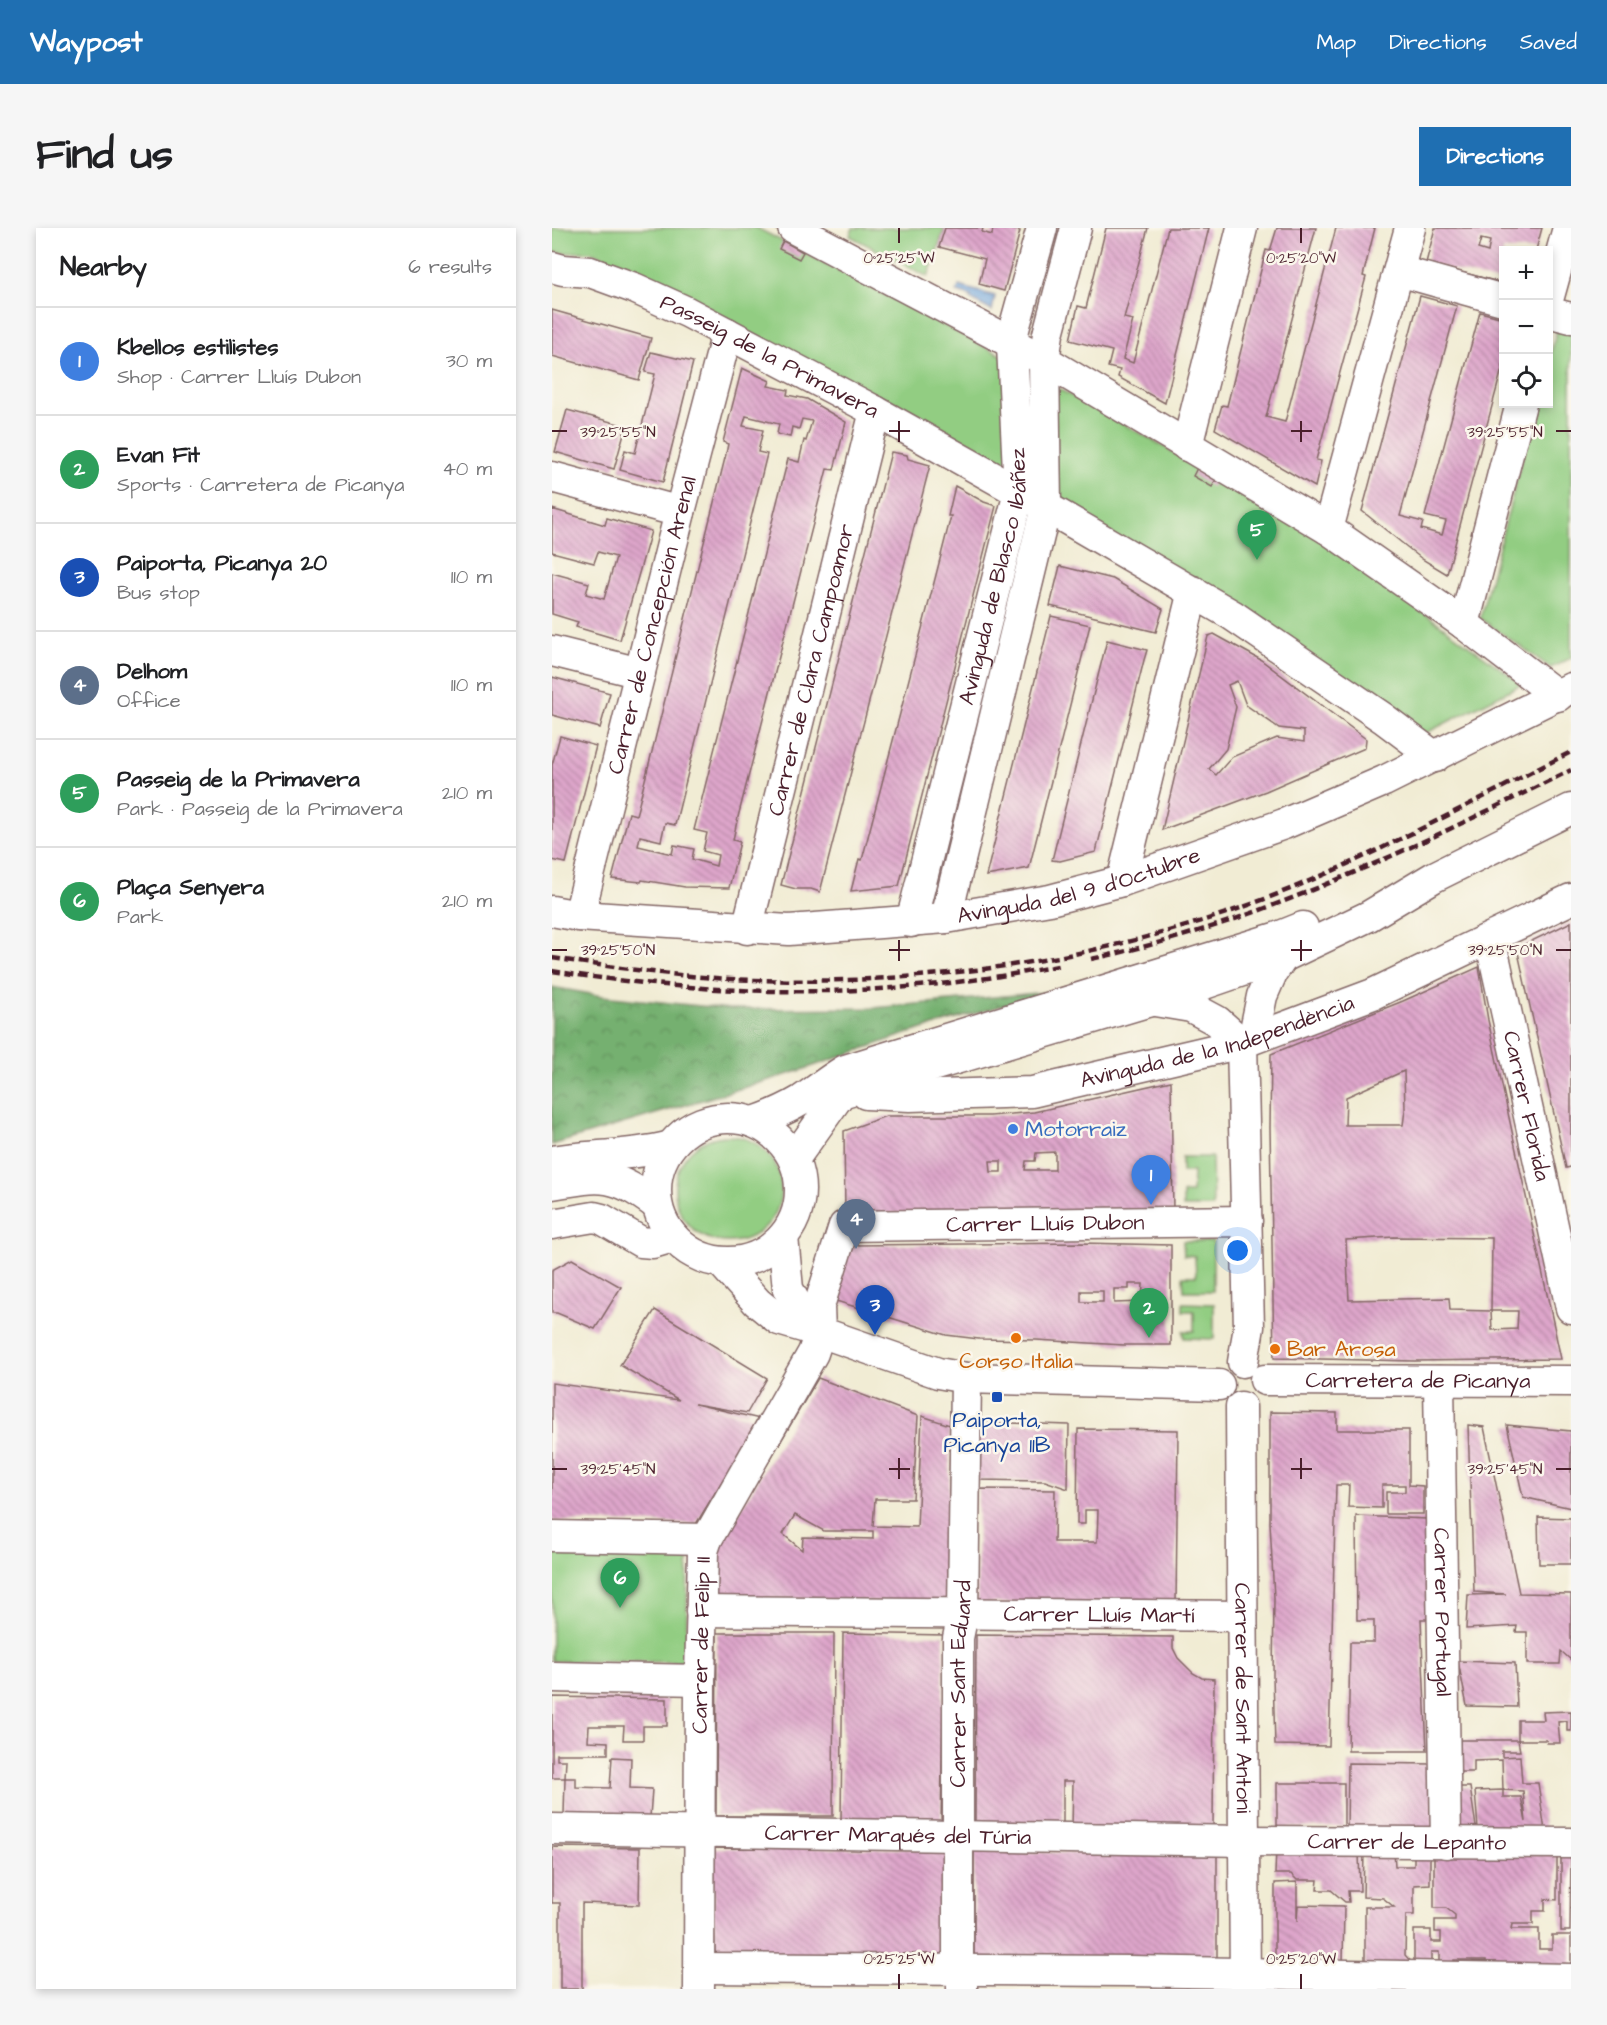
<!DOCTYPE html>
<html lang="en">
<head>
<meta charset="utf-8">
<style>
	:root { --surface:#fff; --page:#f6f6f6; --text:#202124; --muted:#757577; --line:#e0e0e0; --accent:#1f6fb2 }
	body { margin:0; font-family:"Architects Daughter",sans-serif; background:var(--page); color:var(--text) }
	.controls { position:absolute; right:18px; top:18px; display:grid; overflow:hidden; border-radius:0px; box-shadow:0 3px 9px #0003 }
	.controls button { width:54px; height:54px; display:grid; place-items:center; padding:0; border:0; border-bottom:2px solid var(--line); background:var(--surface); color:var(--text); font:30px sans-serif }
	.you { position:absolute; left:686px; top:1023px; width:21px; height:21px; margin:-15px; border:4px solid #fff; border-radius:50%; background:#1a73e8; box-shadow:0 0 0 9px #1a73e833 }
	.badge { display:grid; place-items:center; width:39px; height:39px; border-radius:50%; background:var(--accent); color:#fff; font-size:20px; font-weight:700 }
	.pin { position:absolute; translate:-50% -50px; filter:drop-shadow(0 2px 3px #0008) }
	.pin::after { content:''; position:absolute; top:32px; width:21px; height:18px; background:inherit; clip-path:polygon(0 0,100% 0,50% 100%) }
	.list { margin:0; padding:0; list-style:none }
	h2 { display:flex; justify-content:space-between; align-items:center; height:78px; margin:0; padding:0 24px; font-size:26px }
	h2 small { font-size:20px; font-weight:400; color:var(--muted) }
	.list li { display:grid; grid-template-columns:39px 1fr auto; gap:18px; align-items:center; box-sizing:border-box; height:108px; padding:0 24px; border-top:2px solid var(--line) }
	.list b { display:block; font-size:22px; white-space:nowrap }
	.list p { margin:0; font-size:20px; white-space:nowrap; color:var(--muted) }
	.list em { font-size:20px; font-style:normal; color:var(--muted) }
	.icon { flex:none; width:33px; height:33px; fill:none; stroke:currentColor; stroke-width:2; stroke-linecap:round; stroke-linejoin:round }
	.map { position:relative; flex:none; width:1019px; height:1761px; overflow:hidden; border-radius:0px }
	header { display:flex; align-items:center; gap:36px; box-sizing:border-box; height:84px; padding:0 30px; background:var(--accent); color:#fff }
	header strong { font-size:28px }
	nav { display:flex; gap:33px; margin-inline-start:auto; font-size:21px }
	.intro { display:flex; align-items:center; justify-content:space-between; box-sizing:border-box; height:144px; padding:0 36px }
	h1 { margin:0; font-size:42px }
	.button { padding:15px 27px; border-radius:0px; background:var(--accent); color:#fff; font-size:21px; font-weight:700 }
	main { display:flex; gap:36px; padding:0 36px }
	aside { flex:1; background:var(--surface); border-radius:0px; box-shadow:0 3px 9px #0003 }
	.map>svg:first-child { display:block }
	.green { fill:#92cd82; stroke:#6e7656; stroke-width:1.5 }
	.forest { fill:url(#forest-crowns); stroke:#60684e; stroke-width:1.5 }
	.water { fill:url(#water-ripples); stroke:#5c6182; stroke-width:1.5 }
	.building { fill:url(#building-back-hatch); fill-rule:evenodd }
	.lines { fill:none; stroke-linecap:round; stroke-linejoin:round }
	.minor-casing { stroke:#846766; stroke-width:33 }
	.minor { stroke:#fff; stroke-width:30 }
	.rail { stroke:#4a1f2b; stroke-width:4.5; stroke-dasharray:9 4.5; stroke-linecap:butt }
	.ticks { fill:none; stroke:#4a1f2b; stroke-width:2 }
	.shop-dot { fill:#3f7fe0; stroke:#fbf7ec; stroke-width:2 }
	.food-dot { fill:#e8710a; stroke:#fbf7ec; stroke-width:2 }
	.transit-dot { fill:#1a4fb4; stroke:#fbf7ec; stroke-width:2 }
	.labels { text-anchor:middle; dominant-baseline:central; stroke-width:5; stroke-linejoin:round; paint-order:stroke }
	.street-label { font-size:22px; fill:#4a1f2b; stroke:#fbf7ec }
	.shop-label { font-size:22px; fill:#366cbe; stroke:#fbf7ec; text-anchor:start }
	.food-label { font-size:22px; fill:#c56008; stroke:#fbf7ec; text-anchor:start }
	.transit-label { font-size:22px; fill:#164399; stroke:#fbf7ec }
	.ticks-label { font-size:15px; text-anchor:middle; fill:#4a1f2b; stroke:#fbf7ec; stroke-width:5; stroke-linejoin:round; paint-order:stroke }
</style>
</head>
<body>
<header>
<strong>Waypost</strong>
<nav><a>Map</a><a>Directions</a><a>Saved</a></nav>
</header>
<div class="intro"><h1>Find us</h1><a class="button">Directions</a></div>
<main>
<aside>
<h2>Nearby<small>6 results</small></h2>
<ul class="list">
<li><span class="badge" style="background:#3f7fe0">1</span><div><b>Kbellos estilistes</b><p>Shop · Carrer Lluís Dubon</p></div><em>30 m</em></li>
<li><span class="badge" style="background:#2e9e5b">2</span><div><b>Evan Fit</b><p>Sports · Carretera de Picanya</p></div><em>40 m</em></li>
<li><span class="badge" style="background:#1a4fb4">3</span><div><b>Paiporta, Picanya 20</b><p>Bus stop</p></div><em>110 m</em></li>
<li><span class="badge" style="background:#5c6f8a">4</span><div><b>Delhom</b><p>Office</p></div><em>110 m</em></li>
<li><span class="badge" style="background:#2e9e5b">5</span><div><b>Passeig de la Primavera</b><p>Park · Passeig de la Primavera</p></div><em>210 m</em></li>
<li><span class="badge" style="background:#2e9e5b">6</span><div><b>Plaça Senyera</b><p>Park</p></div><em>210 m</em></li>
</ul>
</aside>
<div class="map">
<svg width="1019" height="1761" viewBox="0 0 1019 1761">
	<defs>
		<pattern id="forest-crowns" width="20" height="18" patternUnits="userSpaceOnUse" patternTransform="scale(1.5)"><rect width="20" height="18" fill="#75b070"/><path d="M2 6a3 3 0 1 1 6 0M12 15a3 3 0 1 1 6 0" fill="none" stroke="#628f5c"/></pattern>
		<pattern id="water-ripples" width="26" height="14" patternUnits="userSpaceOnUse" patternTransform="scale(1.5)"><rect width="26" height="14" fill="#6da3da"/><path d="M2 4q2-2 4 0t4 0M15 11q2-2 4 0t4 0" fill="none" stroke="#5c84b1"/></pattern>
		<pattern id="building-back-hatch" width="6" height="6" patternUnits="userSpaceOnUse" patternTransform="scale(1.5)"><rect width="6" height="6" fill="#dea6cb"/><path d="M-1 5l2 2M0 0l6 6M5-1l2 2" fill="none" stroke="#b687a5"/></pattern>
	</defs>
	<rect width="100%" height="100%" fill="#fbf7ec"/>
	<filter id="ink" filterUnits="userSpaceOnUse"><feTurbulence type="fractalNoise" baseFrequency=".0167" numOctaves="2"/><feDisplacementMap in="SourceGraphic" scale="12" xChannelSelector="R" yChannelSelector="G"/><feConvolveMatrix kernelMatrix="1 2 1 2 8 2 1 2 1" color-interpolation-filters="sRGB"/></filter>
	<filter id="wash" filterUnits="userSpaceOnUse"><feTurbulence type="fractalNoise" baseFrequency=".008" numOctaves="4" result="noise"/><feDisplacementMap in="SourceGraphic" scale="24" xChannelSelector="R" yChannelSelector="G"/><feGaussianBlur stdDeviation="1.35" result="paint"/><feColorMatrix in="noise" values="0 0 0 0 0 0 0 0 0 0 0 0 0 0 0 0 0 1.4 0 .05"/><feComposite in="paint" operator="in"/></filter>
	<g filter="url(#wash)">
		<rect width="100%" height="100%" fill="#f1ecd4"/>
		<!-- green -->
		<g class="green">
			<path d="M0 0H205L455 130 459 227 451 238 76 43C63 35 50 25 35 24 23 24 12 26 0 24Z"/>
			<polygon points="301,0 393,0 376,49 298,8"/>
			<polygon points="1007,94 1019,97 1019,430 999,440 928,390 985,176 996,176 997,132"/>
			<polygon points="503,159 597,210 774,314 970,456 876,504 871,505 501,269"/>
			<circle cx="176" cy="961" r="53"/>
			<polygon points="630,929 660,929 661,979 631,979 631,965 640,965 641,944 630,944"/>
			<polygon points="631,1013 661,1013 661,1063 632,1063 631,1048 644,1048 643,1028 632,1027"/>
			<polygon points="631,1075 662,1076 662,1111 632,1110 631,1103 642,1103 642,1083 631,1083"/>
			<polygon points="0,1325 136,1327 134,1434 0,1433"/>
		</g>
		<!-- forest -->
		<polygon class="forest" points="0,759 50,768 178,781 321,780 496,764 354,806 247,843 0,917"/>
		<!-- water -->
		<polygon class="water" points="407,58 443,68 440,83 418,71 419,68 405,64"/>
		<g id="blocks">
			<!-- building -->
			<g class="building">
				<polygon points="393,0 431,0 430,4 440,7 441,0 457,0 468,3 452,63 427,56 433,31 387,19"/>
				<polygon points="554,0 596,0 572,90 581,92 571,131 581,135 616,0 657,0 613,175 566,149 568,142 556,139 560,123 518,112 526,78 534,80"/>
				<polygon points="725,0 764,0 714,189 733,194 784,0 823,0 811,48 814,49 764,232 769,233 763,259 663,201 670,177 675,178 714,22 718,23"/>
				<path d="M883 0H990L984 22H951V55L874 35ZM929 11 938 13 936 24 926 21Z"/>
				<polygon points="231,13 251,24 247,31 227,21"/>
				<polygon points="868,68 905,78 848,288 871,294 869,301 890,307 894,293 873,288 928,84 951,90 951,137 895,346 870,331 810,283"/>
				<polygon points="0,82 99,110 87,152 0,128"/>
				<polygon points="99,124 141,134 111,254 68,242 73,222 83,225 103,146 93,144"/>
				<path d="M190 140 218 153 216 158 236 162 235 167 255 171 294 194 282 242 275 241 185 593 181 612 188 614 177 660 133 659 90 652 89 654 60 651 77 585 84 587 87 576 174 226 176 216 171 214ZM194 188 227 196 225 206 238 209 240 199 247 201 250 191 260 193 254 213 252 212 247 234 236 231 142 602 155 605 151 623 166 627 164 638 140 631 142 621 122 617 120 626 86 618 88 608 109 613 113 595 123 597 215 226 206 224 211 202 191 198Z"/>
				<polygon points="15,182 74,198 62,241 3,224"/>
				<polygon points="339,224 355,227 356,231 378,237 268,664 259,661 244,661 229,657"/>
				<polygon points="645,240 664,252 660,259 641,248"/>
				<polygon points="403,258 432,274 444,278 354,630 347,658 299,663 307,631 310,632 384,347 399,288 396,288"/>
				<polygon points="0,281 53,297 55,290 99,303 68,412 24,399 26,394 0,386 0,345 37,355 34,366 52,371 64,329 46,324 42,335 0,324"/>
				<polygon points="508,338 561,351 611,381 604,404 498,378"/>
				<polygon points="499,388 538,397 490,589 477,640 434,648"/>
				<path d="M662 406 709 432 814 511 813 520 714 563 610 602 656 408ZM685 453 694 477 727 500 752 503V514L725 510 680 529 664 547 657 541 674 521 684 479 676 457Z"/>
				<polygon points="555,412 595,422 592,432 544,624 508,633 500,632"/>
				<polygon points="0,449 58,465 48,500 0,487"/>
				<polygon points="8,508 44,518 14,635 0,632 0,537"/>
				<polygon points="1019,694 1019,939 1014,940 965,720"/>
				<path d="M927 739 936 792 1009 1131 863 1133 722 1130 718 900 719 826 851 773ZM852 843 853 882 851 897H793L794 869ZM842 1009 940 1010 939 1083 898 1082 897 1070 797 1072 794 1012ZM939 1083H966L965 1101 940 1102Z"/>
				<path d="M619 853 621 984 293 986 292 903 334 888H438L482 884ZM503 924V942H473L474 933H483L484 925ZM438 933H449V944H439Z"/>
				<path d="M529 1015 619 1017V1117H572L484 1112 427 1111 394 1107 281 1072 299 1017ZM577 1056H591L590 1074 562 1075V1061H577ZM529 1063H551V1074H529Z"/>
				<polygon points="20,1031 69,1059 43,1101 5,1085 0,1085 0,1042"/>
				<polygon points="103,1082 215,1150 195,1185 143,1176 208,1191 144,1296 0,1293 0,1155 127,1172 68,1137"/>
				<path d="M266 1150 366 1188 361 1271H323L321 1298 365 1299 370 1188 398 1197 396 1375 165 1369 166 1320ZM243 1287 272 1303H321V1311L251 1309 250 1322 231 1306Z"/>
				<polygon points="718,1184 785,1185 785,1202 857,1202 857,1257 871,1258 871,1286 834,1286 834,1264 853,1264 853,1257 830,1257 830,1280 796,1279 797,1257 784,1257 777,1518 723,1517 721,1448 722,1370 718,1295"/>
				<polygon points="423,1194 517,1197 516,1261 493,1253 425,1252"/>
				<polygon points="916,1197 932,1199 967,1365 1019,1366 1019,1432 1009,1423 1008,1436 975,1436 975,1404 964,1404 965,1398 914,1401 916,1367 954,1366 922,1364"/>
				<polygon points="955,1197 1019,1203 1019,1280 971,1269"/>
				<polygon points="526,1201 626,1202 624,1377 425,1375 426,1261 503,1262 502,1314 545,1314 546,1282 533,1282 533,1296 525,1296"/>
				<polygon points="804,1288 875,1291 875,1391 869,1391 875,1523 796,1523 798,1414 822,1414 822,1392 805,1392"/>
				<polygon points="986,1289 1019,1290 1019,1336 987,1336"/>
				<polygon points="165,1405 282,1405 281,1588 164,1588"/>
				<polygon points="291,1405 392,1407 389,1596 289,1594"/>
				<polygon points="424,1407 621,1409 621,1420 626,1430 641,1445 650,1450 662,1451 661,1604 520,1600 521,1553 511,1553 511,1599 423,1599"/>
				<polygon points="906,1433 963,1435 965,1479 915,1478"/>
				<polygon points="0,1469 115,1471 115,1498 91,1498 91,1512 71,1512 72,1498 37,1498 36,1513 56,1514 56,1526 5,1526 5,1532 14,1532 13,1550 0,1550"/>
				<polygon points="1019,1483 1019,1503 1015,1503 1015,1493 1006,1494 1008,1515 995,1515 994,1512 966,1512 966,1492 992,1492 991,1484"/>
				<polygon points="903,1512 966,1512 968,1523 950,1523 950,1529 968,1528 970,1555 986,1555 993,1603 926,1600 923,1563 951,1562 951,1569 969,1569 974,1594 971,1563 951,1562 950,1532 922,1533 922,1544 902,1544"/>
				<polygon points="60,1529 79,1530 78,1560 100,1561 98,1589 12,1586 13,1550 24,1550 24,1559 58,1560"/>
				<polygon points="796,1535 882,1536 881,1602 795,1601"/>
				<polygon points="725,1555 792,1555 792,1599 725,1600"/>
				<polygon points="902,1559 918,1559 924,1599 902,1600"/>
				<polygon points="0,1619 88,1620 87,1677 30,1675 30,1761 8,1761 8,1675 0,1675"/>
				<polygon points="160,1620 397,1621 396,1734 163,1726"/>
				<polygon points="724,1621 807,1622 808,1663 796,1663 797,1674 793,1674 779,1662 765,1662 766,1652 745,1652 739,1646 723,1646"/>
				<polygon points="422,1623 665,1628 665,1734 422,1732"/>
				<polygon points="862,1623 878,1623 878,1656 862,1657 862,1687 854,1687 853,1727 862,1737 862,1702 879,1702 879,1714 889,1714 889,1704 883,1704 883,1692 903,1692 903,1687 894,1680 882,1680 882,1624 1005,1626 1005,1672 993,1671 993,1683 981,1683 981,1696 960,1696 959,1701 987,1701 987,1721 1000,1721 1000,1707 1019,1707 1019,1739 934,1737 934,1732 902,1732 902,1738 887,1738 887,1724 879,1724 879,1737 813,1738 813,1679 842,1679 831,1670 811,1669 812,1624 842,1624 843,1638 862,1638"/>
				<polygon points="1009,1625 1019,1625 1018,1703 1009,1703"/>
				<polygon points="745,1654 745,1693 746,1677 792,1678 791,1735 723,1734 723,1655"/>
			</g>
		</g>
	</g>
	<g filter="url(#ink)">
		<use href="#blocks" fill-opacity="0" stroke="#846766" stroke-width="1.5"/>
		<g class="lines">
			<!-- minor casing -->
			<g class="minor-casing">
				<g id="minor">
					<polyline points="241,0 492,132 776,301 912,396 1006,468"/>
					<path id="s1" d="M0 39 11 42 38 44 82 60 135 84 323 183 494 279 680 387 831 490 883 529"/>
					<polyline points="858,46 951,72"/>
					<polyline points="996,72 1016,0"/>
					<polyline points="1003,86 1019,90"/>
					<polyline points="635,218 690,0"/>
					<polyline points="0,249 128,284"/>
					<polyline points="776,301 858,0"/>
					<polyline points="912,396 969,176"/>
					<polyline points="0,423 88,445"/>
					<polyline points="570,653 641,363"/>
					<path id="s2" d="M0 683 27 688 237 702 394 690 498 672 570 653 732 596 832 553 1019 460"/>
					<path id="s3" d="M27 688 128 284 175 105"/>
					<polyline points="394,690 494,279 492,132 496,106 524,0"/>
					<path id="s4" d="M359 694 467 264 460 117 462 101 490 0"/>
					<path id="s5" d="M195 701 323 183"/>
					<path id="s6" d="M935 712 940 721 944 737 1019 1080"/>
					<polyline points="603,773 639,779 665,793 690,815"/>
					<polyline points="690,815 697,1099 691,1134"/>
					<polyline points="690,815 703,802 710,768 720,745 731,729"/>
					<path id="s7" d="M314 866 358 868 480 864 690 815 821 766 1019 671"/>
					<circle cx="176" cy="962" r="72"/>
					<path d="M202 894C219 888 235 881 250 872 264 862 278 851 293 842L726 709 751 699"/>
					<polyline points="242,931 289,865 632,763 731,729 817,688 882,649 1019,581"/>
					<path d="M0 933C38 927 78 928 115 919"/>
					<path d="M0 956C51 947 62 945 105 977"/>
					<polyline points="0,996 42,989 50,991 89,1014 101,1015 121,1009"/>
					<polyline points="231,1009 236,1061 258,1101"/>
					<polyline points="169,1034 205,1074 227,1092 268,1104 386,1145 414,1150 667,1157"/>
					<path id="s8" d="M713 1152 1019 1153"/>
					<path id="s9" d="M887 1153 894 1615"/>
					<path id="s10" d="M689 1179 693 1761"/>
					<polyline points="0,1308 155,1311"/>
					<path id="s11" d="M149 1383 690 1388"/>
					<polyline points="0,1449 148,1452"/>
					<path id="s12" d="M0 1601 692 1613 1019 1615"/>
					<polyline points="148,1740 578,1743 1019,1751"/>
					<path id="s13" d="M147 1761 148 1452 151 1323 155 1311 261 1125 268 1104 267 1078 292 998 695 993"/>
					<path id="s14" d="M410 1761V1743L406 1729V1410L411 1386 414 1150"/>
				</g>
			</g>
			<!-- minor -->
			<use href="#minor" class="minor"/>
			<!-- rail -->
			<g class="rail">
				<path d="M0 730C67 740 134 750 202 752 364 757 527 736 680 683 798 642 908 580 1019 524"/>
				<path d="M539 731C709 696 864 618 1019 542"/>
				<path d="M0 743C172 770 339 772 510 737"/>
			</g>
		</g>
	</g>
	<!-- ticks -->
	<path class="ticks" d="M347 0V15M749 0V15M347 193V214M749 193V214M0 203H15M337 203H358M739 203H760M1004 203H1019M347 712V733M749 712V733M0 722H15M337 722H358M739 722H760M1004 722H1019M347 1230V1251M749 1230V1251M0 1241H15M337 1241H358M739 1241H760M1004 1241H1019M347 1746V1761M749 1746V1761"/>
	<!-- markers -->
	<circle class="shop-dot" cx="461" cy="901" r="6"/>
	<g class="food-dot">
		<circle cx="464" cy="1110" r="6"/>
		<circle cx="723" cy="1121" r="6"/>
	</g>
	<rect class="transit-dot" x="439" y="1163" width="12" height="12" rx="3"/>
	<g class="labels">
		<!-- street labels -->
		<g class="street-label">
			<text stroke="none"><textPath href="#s1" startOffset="237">Passeig de la Primavera</textPath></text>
			<text stroke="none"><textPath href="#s4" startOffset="356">Avinguda de Blasco Ibáñez</textPath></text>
			<text stroke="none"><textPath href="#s3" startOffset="300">Carrer de Concepción Arenal</textPath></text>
			<text stroke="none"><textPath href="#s5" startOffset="267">Carrer de Clara Campoamor</textPath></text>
			<text stroke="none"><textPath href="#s2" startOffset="532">Avinguda del 9 d'Octubre</textPath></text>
			<text stroke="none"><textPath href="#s7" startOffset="358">Avinguda de la Independència</textPath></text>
			<text stroke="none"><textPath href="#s6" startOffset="171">Carrer Florida</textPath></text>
			<text stroke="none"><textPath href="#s13" startOffset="998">Carrer Lluís Dubon</textPath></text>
			<text stroke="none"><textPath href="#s8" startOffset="153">Carretera de Picanya</textPath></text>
			<text stroke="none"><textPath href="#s9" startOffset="231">Carrer Portugal</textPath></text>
			<text stroke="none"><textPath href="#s11" startOffset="398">Carrer Lluís Martí</textPath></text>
			<text stroke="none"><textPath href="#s13" startOffset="344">Carrer de Felip II</textPath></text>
			<text stroke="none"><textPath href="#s14" startOffset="306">Carrer Sant Eduard</textPath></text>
			<text stroke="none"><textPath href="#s10" startOffset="291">Carrer de Sant Antoni</textPath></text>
			<text stroke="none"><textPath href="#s12" startOffset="346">Carrer Marqués del Túria</textPath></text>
			<text stroke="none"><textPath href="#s12" startOffset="855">Carrer de Lepanto</textPath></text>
		</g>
		<!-- shop labels -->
		<g class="shop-label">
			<text x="473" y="901">Motorraiz</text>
		</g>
		<!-- food labels -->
		<g class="food-label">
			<text x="735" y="1121">Bar Arosa</text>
			<text x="464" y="1133" text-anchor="middle">Corso Italia</text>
		</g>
		<!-- transit labels -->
		<g class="transit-label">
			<text x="445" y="1192">Paiporta,<tspan x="445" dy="25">Picanya 11B</tspan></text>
		</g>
	</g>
	<g class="ticks-label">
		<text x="347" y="35">0°25'25"W</text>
		<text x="749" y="35">0°25'20"W</text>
		<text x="66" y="209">39°25'55"N</text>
		<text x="953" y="209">39°25'55"N</text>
		<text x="66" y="727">39°25'50"N</text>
		<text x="953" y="727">39°25'50"N</text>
		<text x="66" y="1246">39°25'45"N</text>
		<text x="953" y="1246">39°25'45"N</text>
		<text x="347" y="1736">0°25'25"W</text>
		<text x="749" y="1736">0°25'20"W</text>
	</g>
</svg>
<div class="controls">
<button>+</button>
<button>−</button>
<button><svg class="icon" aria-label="locate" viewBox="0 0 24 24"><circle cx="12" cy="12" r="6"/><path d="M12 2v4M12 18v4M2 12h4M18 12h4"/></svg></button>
</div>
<div class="you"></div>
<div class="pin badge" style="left:599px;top:977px;background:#3f7fe0">1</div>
<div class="pin badge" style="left:597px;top:1110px;background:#2e9e5b">2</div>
<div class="pin badge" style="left:323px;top:1107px;background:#1a4fb4">3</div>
<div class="pin badge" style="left:304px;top:1021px;background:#5c6f8a">4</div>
<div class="pin badge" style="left:705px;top:332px;background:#2e9e5b">5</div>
<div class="pin badge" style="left:68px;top:1380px;background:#2e9e5b">6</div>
</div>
</main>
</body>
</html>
